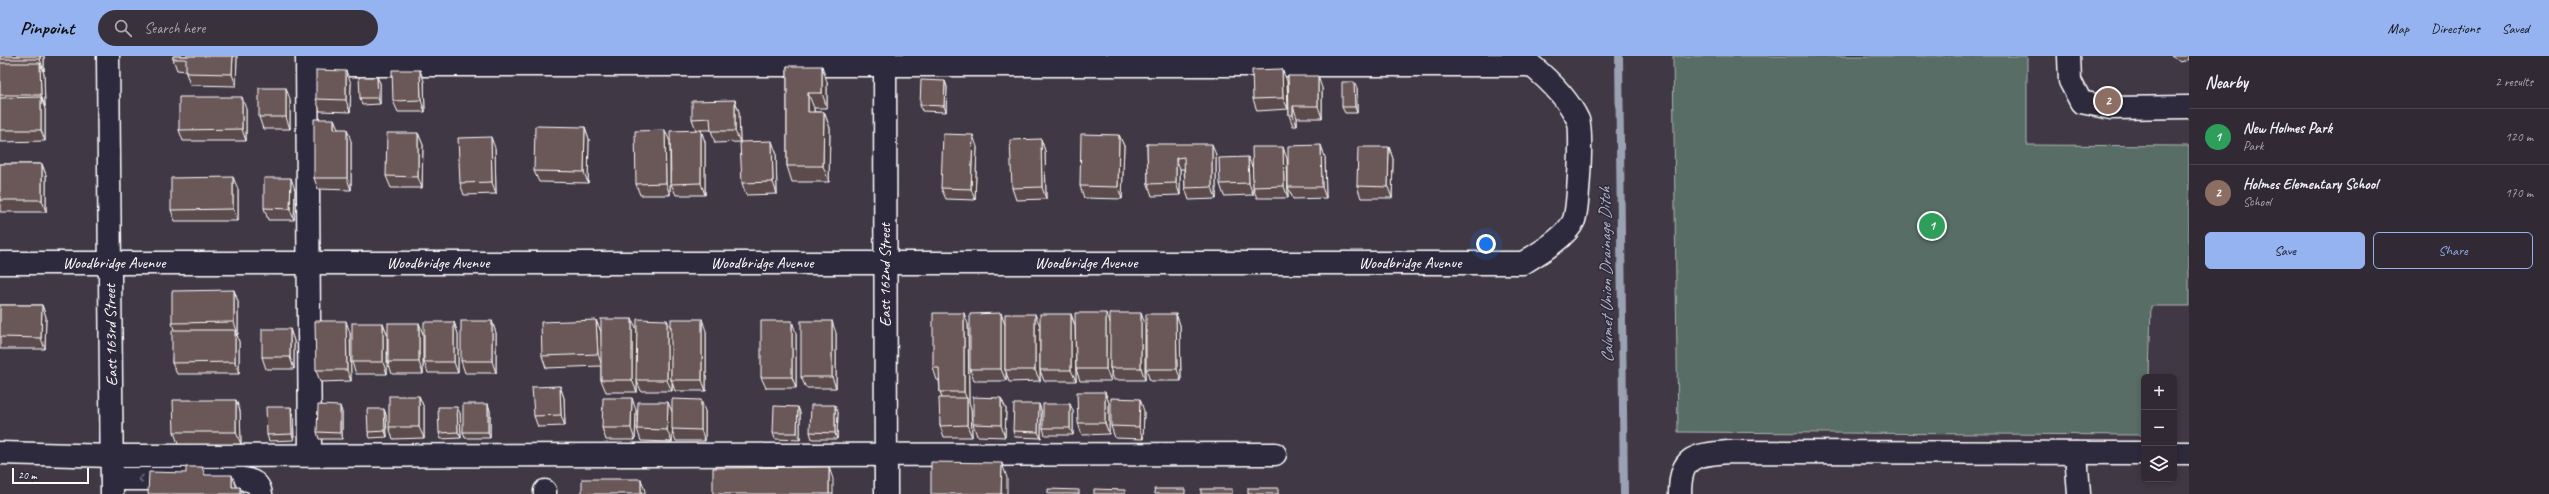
<!DOCTYPE html>
<html lang="en">
<head>
<meta charset="utf-8">
<style>
	:root { --surface:#312a34; --page:#39323c; --text:#f1f3f6; --muted:#a8a7ac; --line:#4c464f; --accent:#95b2f1 }
	body { margin:0; font-family:Caveat,sans-serif; background:var(--page); color:var(--text) }
	.controls { position:absolute; right:12px; bottom:12px; display:grid; overflow:hidden; border-radius:6px; box-shadow:0 2px 6px #0003 }
	.controls button { width:36px; height:36px; display:grid; place-items:center; padding:0; border:0; border-bottom:1px solid var(--line); background:var(--surface); color:var(--text); font:20px sans-serif }
	.scale { position:absolute; left:12px; bottom:10px; width:77px; box-sizing:border-box; padding-left:4px; border:2px solid #fff; border-top:0; font-size:11px; line-height:14px; white-space:nowrap; color:#fff; -webkit-text-stroke:3px #2f2a3d; paint-order:stroke }
	.you { position:absolute; left:1486px; top:188px; width:14px; height:14px; margin:-10px; border:3px solid #fff; border-radius:50%; background:#1a73e8; box-shadow:0 0 0 6px #1a73e833 }
	.badge { display:grid; place-items:center; width:26px; height:26px; border-radius:50%; background:var(--accent); color:#fff; font-size:13px; font-weight:700 }
	.pin { position:absolute; translate:-50% -50%; border:2px solid #fff; box-shadow:0 1px 4px #0006 }
	.list { margin:0; padding:0; list-style:none }
	h2 { display:flex; justify-content:space-between; align-items:center; height:52px; margin:0; padding:0 16px; font-size:17px }
	h2 small { font-size:13px; font-weight:400; color:var(--muted) }
	.list li { display:grid; grid-template-columns:26px 1fr auto; gap:12px; align-items:center; box-sizing:border-box; height:56px; padding:0 16px; border-top:1px solid var(--line) }
	.list b { display:block; font-size:15px; white-space:nowrap }
	.list p { margin:0; font-size:13px; white-space:nowrap; color:var(--muted) }
	.list em { font-size:13px; font-style:normal; color:var(--muted) }
	.actions { display:flex; gap:8px; padding:12px 16px }
	.actions a { flex:1; padding:9px 0; border:1px solid var(--accent); border-radius:6px; text-align:center; font-size:14px; color:var(--accent) }
	.actions .main { background:var(--accent); color:#111 }
	.icon { flex:none; width:22px; height:22px; fill:none; stroke:currentColor; stroke-width:2; stroke-linecap:round; stroke-linejoin:round }
	.map { position:relative; flex:none; width:2189px; height:438px; overflow:hidden }
	header { display:flex; align-items:center; gap:24px; box-sizing:border-box; height:56px; padding:0 20px; background:var(--accent); color:#111 }
	header strong { font-size:19px }
	nav { display:flex; gap:22px; margin-inline-start:auto; font-size:14px }
	.search { width:280px; height:36px; background:var(--page); display:flex; align-items:center; gap:10px; box-sizing:border-box; padding:0 14px; border-radius:22px; color:var(--muted); font-size:15px }
	main { display:flex }
	aside { flex:1; background:var(--surface) }
	.map>svg:first-child { display:block }
	.green { fill:#596d66; stroke:#acb6b2 }
	.lines { fill:none; stroke-linecap:round; stroke-linejoin:round }
	.stream { stroke:#9aa1b2; stroke-width:8 }
	.minor-casing { stroke:#fff; stroke-width:25 }
	.minor { stroke:#2f2a3d; stroke-width:22 }
	.wall { fill:#5c4c4d; stroke:#fff }
	.shaded-wall { fill:#4b3e3e; stroke:#fff }
	.building { fill:#6b5859; stroke:#fff }
	.oneway { stroke:#6d6a77 }
	.labels { text-anchor:middle; dominant-baseline:central; stroke-width:3; stroke-linejoin:round; paint-order:stroke }
	.street-label { font-size:16px; fill:#fff; stroke:#2f2a3d }
	.water-label { font-size:17px; font-style:italic; fill:#b3b8c5; stroke:#2f2a3d }
</style>
</head>
<body>
<header>
<strong>Pinpoint</strong>
<div class="search"><svg class="icon" aria-label="search" viewBox="0 0 24 24"><circle cx="10" cy="10" r="6"/><path d="M15 15l6 6"/></svg>Search here</div>
<nav><a>Map</a><a>Directions</a><a>Saved</a></nav>
</header>
<main>
<div class="map">
<svg width="2189" height="438" viewBox="0 0 2189 438">
	<rect width="100%" height="100%" fill="#413845"/>
	<filter id="ink" filterUnits="userSpaceOnUse"><feTurbulence type="fractalNoise" baseFrequency=".025" numOctaves="2"/><feDisplacementMap in="SourceGraphic" scale="8" xChannelSelector="R" yChannelSelector="G"/><feConvolveMatrix kernelMatrix="1 2 1 2 8 2 1 2 1" color-interpolation-filters="sRGB"/></filter>
	<g filter="url(#ink)">
		<!-- green -->
		<polygon class="green" points="1673,0 2027,0 2027,89 2189,90 2189,250 2151,250 2149,321 2144,321 2144,379 1678,376"/>
		<g class="lines">
			<!-- stream -->
			<polyline class="stream" points="1619,0 1624,438"/>
			<!-- minor casing -->
			<g class="minor-casing">
				<g id="minor">
					<polyline points="108,0 112,438"/>
					<polyline points="307,0 310,399"/>
					<polyline points="885,0 886,438"/>
					<polyline points="2069,0 2070,25 2081,46 2111,52 2189,51"/>
					<path d="M0 207H1523C1538 198 1567 181 1574 164 1578 152 1583 74 1578 64 1568 42 1549 24 1531 9H308"/>
					<polyline points="0,397 112,400 1275,398"/>
					<polyline points="2076,397 2079,438"/>
					<polyline points="2174,397 2189,397"/>
					<path d="M112 423H242C253 424 259 427 261 438"/>
					<polyline points="545,438 545,435"/>
					<path d="M1680 438C1680 399 1695 399 1729 396L2144 397"/>
				</g>
			</g>
			<!-- minor -->
			<use href="#minor" class="minor"/>
		</g>
		<!-- wall -->
		<g class="wall">
			<polygon points="0,0 44,0 44,15 43,15 44,18 45,51 44,51 45,53 45,85 0,86"/>
			<polygon points="173,0 237,0 236,30 190,29 186,17 186,15 177,14 173,3"/>
			<polygon points="2172,0 2189,0 2189,4 2180,6"/>
			<polygon points="787,10 827,26 827,52 814,52 814,56 824,56 830,72 829,126 792,126 787,110"/>
			<polygon points="1288,20 1322,32 1322,62 1297,62 1297,70 1293,70 1289,59"/>
			<polygon points="377,21 380,27 380,48 362,49 360,42"/>
			<polygon points="424,25 425,56 398,56 393,45"/>
			<polygon points="945,25 947,31 946,56 922,55 920,49"/>
			<polygon points="1287,25 1288,53 1257,55 1253,43"/>
			<polygon points="351,27 350,56 320,55 316,43"/>
			<polygon points="1357,32 1357,57 1345,57 1342,51"/>
			<polygon points="290,43 290,73 263,73 259,61"/>
			<polygon points="735,44 739,56 740,86 715,87 711,74 701,74 705,86 705,139 676,139 671,128 696,74 692,63"/>
			<polygon points="246,53 246,85 183,85 179,74"/>
			<polygon points="334,63 338,73 351,85 351,134 318,133 314,122"/>
			<polygon points="585,71 589,83 588,127 539,126 534,115"/>
			<polygon points="418,77 423,89 422,132 391,132 386,120"/>
			<polygon points="1119,79 1124,90 1122,143 1084,142 1080,130"/>
			<polygon points="1041,83 1045,95 1046,143 1016,144 1012,132"/>
			<polygon points="670,86 670,139 640,139 636,128"/>
			<polygon points="1147,88 1216,99 1216,143 1189,144 1185,132 1184,113 1180,113 1180,139 1152,140 1148,128"/>
			<polygon points="977,91 975,144 946,143 941,132"/>
			<polygon points="1389,91 1393,103 1392,142 1361,142 1357,130"/>
			<polygon points="495,92 496,138 464,139 460,127"/>
			<polygon points="776,96 777,138 746,139 742,127"/>
			<polygon points="1325,101 1326,142 1293,143 1288,131"/>
			<polygon points="1287,103 1288,142 1257,142 1253,132 1253,139 1224,140 1220,128 1252,112"/>
			<polygon points="0,108 42,108 46,119 46,156 0,156"/>
			<polygon points="238,133 238,165 175,165 171,154"/>
			<polygon points="295,134 294,164 268,164 264,152"/>
			<polygon points="234,234 238,246 238,278 237,278 239,286 239,318 177,318 172,307 174,274 172,267"/>
			<polygon points="0,249 42,249 46,261 45,293 0,293"/>
			<polygon points="1071,258 1075,270 1076,325 1044,325 1040,314"/>
			<polygon points="1176,258 1180,269 1181,325 1150,325 1146,313"/>
			<polygon points="596,264 601,276 601,299 637,274 671,273 706,275 706,335 675,335 672,326 672,335 641,335 637,325 637,336 606,336 601,324 601,310 546,312 542,300"/>
			<polygon points="492,265 496,277 496,317 465,317 461,305"/>
			<polygon points="454,266 458,278 458,317 428,317 424,306"/>
			<polygon points="383,267 387,278 387,318 356,318 352,306"/>
			<polygon points="419,267 423,278 423,318 392,318 388,306"/>
			<polygon points="1110,267 1145,268 1145,324 1114,324 1111,315 1111,325 1080,325 1076,313"/>
			<polygon points="968,268 969,346 971,353 972,381 944,381 940,370 942,342 940,336 939,324 937,324 933,312"/>
			<polygon points="1005,268 1040,270 1040,325 1009,326 1006,316 1006,325 974,325 970,313"/>
			<polygon points="290,273 294,285 294,313 266,313 262,301"/>
			<polygon points="350,277 351,325 320,326 316,314"/>
			<polygon points="796,277 796,332 766,332 761,321"/>
			<polygon points="836,277 836,332 806,332 801,321"/>
			<polygon points="560,330 564,342 565,370 538,371 534,360"/>
			<polygon points="1105,336 1109,347 1109,378 1082,379 1078,367"/>
			<polygon points="419,340 424,352 424,382 393,383 389,371"/>
			<polygon points="1001,342 1006,353 1005,381 977,380 973,368"/>
			<polygon points="236,344 240,355 241,388 178,388 174,376"/>
			<polygon points="488,348 490,355 490,382 465,382 463,376"/>
			<polygon points="1039,348 1041,354 1041,382 1015,381 1013,375"/>
			<polygon points="798,351 800,357 800,384 775,383 773,377"/>
			<polygon points="384,353 386,359 387,381 370,382 368,376"/>
			<polygon points="636,354 635,384 606,384 602,372"/>
			<polygon points="705,355 705,385 676,385 672,374 672,386 641,385 637,373 672,356"/>
			<polygon points="1073,355 1073,379 1045,379 1043,372"/>
			<polygon points="1144,355 1143,383 1115,382 1111,370"/>
			<polygon points="342,356 342,383 319,383 317,376"/>
			<polygon points="838,356 837,383 812,383 810,376"/>
			<polygon points="293,357 294,384 269,385 267,379"/>
			<polygon points="460,357 461,382 441,383 439,377"/>
		</g>
		<!-- shaded-wall -->
		<g class="shaded-wall">
			<polygon points="40,0 44,0 44,15 40,3"/>
			<polygon points="233,0 237,0 236,30 232,18"/>
			<polygon points="40,7 44,18 45,51 41,39"/>
			<polygon points="822,10 827,26 827,52 822,37"/>
			<polygon points="1282,13 1287,25 1288,53 1283,42"/>
			<polygon points="420,14 424,25 425,56 421,44"/>
			<polygon points="346,15 351,27 350,56 346,44"/>
			<polygon points="1318,20 1322,32 1322,62 1318,50"/>
			<polygon points="377,21 380,27 380,48 378,42"/>
			<polygon points="945,25 947,31 946,56 944,50"/>
			<polygon points="1354,26 1357,32 1357,57 1355,51"/>
			<polygon points="286,32 290,43 290,73 286,61"/>
			<polygon points="808,37 814,52 814,72 808,56"/>
			<polygon points="41,41 45,53 45,85 41,74"/>
			<polygon points="242,41 246,53 246,85 242,73"/>
			<polygon points="735,44 739,56 740,86 735,75"/>
			<polygon points="1293,50 1297,62 1297,70 1293,59"/>
			<polygon points="824,56 830,72 829,126 823,110"/>
			<polygon points="334,63 339,75 334,73"/>
			<polygon points="585,71 589,83 588,127 584,116"/>
			<polygon points="347,73 351,85 351,134 347,122"/>
			<polygon points="665,74 670,86 670,139 666,127"/>
			<polygon points="701,74 705,86 705,139 701,127"/>
			<polygon points="418,77 423,89 422,132 418,121"/>
			<polygon points="973,79 977,91 975,144 971,133"/>
			<polygon points="1119,79 1124,90 1122,143 1118,131"/>
			<polygon points="491,81 495,92 496,138 492,126"/>
			<polygon points="1041,83 1045,95 1046,143 1042,131"/>
			<polygon points="772,85 776,96 777,138 773,126"/>
			<polygon points="1212,88 1216,99 1216,143 1212,131"/>
			<polygon points="1321,89 1325,101 1326,142 1322,131"/>
			<polygon points="1283,91 1287,103 1288,142 1284,130"/>
			<polygon points="1389,91 1393,103 1392,142 1388,131"/>
			<polygon points="1248,101 1253,113 1253,139 1249,127"/>
			<polygon points="1176,102 1180,113 1180,139 1176,127"/>
			<polygon points="42,108 46,119 46,156 42,144"/>
			<polygon points="233,121 238,133 238,165 233,153"/>
			<polygon points="291,122 295,134 294,164 290,153"/>
			<polygon points="234,234 238,246 238,278 234,266"/>
			<polygon points="42,249 46,261 45,293 41,282"/>
			<polygon points="964,257 968,268 969,346 971,353 972,381 967,369 967,343 964,336"/>
			<polygon points="1001,257 1005,269 1005,314 1006,316 1006,325 1001,313"/>
			<polygon points="1106,257 1111,269 1110,312 1111,315 1111,325 1106,313"/>
			<polygon points="1141,257 1145,268 1145,324 1141,312"/>
			<polygon points="1035,258 1040,270 1040,325 1035,314"/>
			<polygon points="1071,258 1075,270 1076,325 1071,314"/>
			<polygon points="1176,258 1180,269 1181,325 1177,313"/>
			<polygon points="632,263 637,274 637,336 632,324"/>
			<polygon points="702,263 706,275 706,335 702,324"/>
			<polygon points="596,264 601,276 602,310 598,298"/>
			<polygon points="667,264 672,275 671,324 672,326 672,335 667,324"/>
			<polygon points="346,265 350,277 351,325 347,314"/>
			<polygon points="492,265 496,277 496,317 492,305"/>
			<polygon points="792,265 796,277 796,332 792,321"/>
			<polygon points="832,265 836,277 836,332 832,321"/>
			<polygon points="454,266 458,278 458,317 454,306"/>
			<polygon points="383,267 387,278 387,318 383,306"/>
			<polygon points="419,267 423,278 423,318 419,306"/>
			<polygon points="290,273 294,285 294,313 290,301"/>
			<polygon points="235,274 239,286 239,318 235,306"/>
			<polygon points="560,330 564,342 565,370 561,359"/>
			<polygon points="1105,336 1109,347 1109,378 1105,367"/>
			<polygon points="419,340 424,352 424,382 419,371"/>
			<polygon points="632,342 636,354 635,384 631,372"/>
			<polygon points="1001,342 1006,353 1005,381 1001,369"/>
			<polygon points="1140,343 1144,355 1143,383 1139,371"/>
			<polygon points="236,344 240,355 241,388 236,376"/>
			<polygon points="701,344 705,355 705,385 701,374"/>
			<polygon points="668,346 673,358 672,386 667,374"/>
			<polygon points="488,348 490,355 490,382 488,376"/>
			<polygon points="1039,348 1041,354 1041,382 1038,376"/>
			<polygon points="1070,348 1073,355 1073,379 1070,372"/>
			<polygon points="835,349 838,356 837,383 835,377"/>
			<polygon points="340,350 342,356 342,383 340,377"/>
			<polygon points="291,351 293,357 294,384 292,378"/>
			<polygon points="457,351 460,357 461,382 458,376"/>
			<polygon points="798,351 800,357 800,384 797,377"/>
			<polygon points="384,353 386,359 387,381 385,375"/>
			<polygon points="1002,407 1007,422 1007,438 1001,438"/>
			<polygon points="829,411 833,423 833,438 829,438"/>
			<polygon points="232,419 238,435 232,431"/>
			<polygon points="641,423 645,435 645,438 641,438"/>
			<polygon points="240,431 243,438 240,438"/>
		</g>
		<!-- building -->
		<g class="building">
			<rect x="0" y="0" width="40" height="3"/>
			<polygon points="173,0 233,0 232,18 186,17 186,3 173,3"/>
			<polygon points="0,7 40,7 41,39 0,39"/>
			<polygon points="787,10 822,10 822,37 808,37 808,56 824,56 823,110 787,110"/>
			<polygon points="1282,13 1283,42 1253,43 1252,14"/>
			<polygon points="316,14 346,15 346,44 316,43"/>
			<polygon points="392,14 420,14 421,44 393,45"/>
			<polygon points="1288,20 1318,20 1318,50 1293,50 1293,59 1289,59"/>
			<polygon points="359,21 377,21 378,42 360,42"/>
			<polygon points="921,24 945,25 944,50 920,49"/>
			<polygon points="1342,26 1354,26 1355,51 1342,51"/>
			<rect x="259" y="32" width="27" height="29"/>
			<polygon points="41,41 41,74 0,74 0,42"/>
			<polygon points="179,41 242,41 242,73 179,74"/>
			<polygon points="735,44 735,75 711,75 710,62 692,63 692,45"/>
			<polygon points="314,63 334,63 334,73 347,73 347,122 314,122"/>
			<polygon points="535,70 585,71 584,116 534,115"/>
			<polygon points="665,74 666,127 636,128 635,75"/>
			<polygon points="701,74 701,127 671,128 670,75"/>
			<polygon points="387,77 418,77 418,121 386,120"/>
			<polygon points="943,78 973,79 971,133 941,132"/>
			<polygon points="1081,78 1119,79 1118,131 1080,130"/>
			<polygon points="491,81 492,126 460,127 458,82"/>
			<polygon points="1041,83 1042,131 1012,132 1010,84"/>
			<polygon points="772,85 773,126 742,127 740,86"/>
			<polygon points="1147,88 1212,88 1212,131 1185,132 1184,101 1176,102 1176,127 1148,128"/>
			<polygon points="1321,89 1322,131 1288,131 1288,90"/>
			<polygon points="1252,91 1283,91 1284,130 1253,131"/>
			<polygon points="1358,91 1389,91 1388,131 1357,130"/>
			<polygon points="1248,101 1249,127 1220,128 1219,102"/>
			<rect x="0" y="108" width="42" height="36"/>
			<polygon points="233,121 233,153 171,154 171,122"/>
			<polygon points="264,122 291,122 290,153 264,152"/>
			<polygon points="234,234 234,266 172,267 172,235"/>
			<polygon points="0,249 42,249 41,282 0,281"/>
			<polygon points="933,257 964,257 964,336 940,336 939,312 933,312"/>
			<polygon points="1001,257 1001,313 970,313 970,258"/>
			<polygon points="1075,257 1106,257 1106,313 1076,313"/>
			<rect x="1110" y="257" width="31" height="55"/>
			<rect x="1005" y="258" width="30" height="56"/>
			<rect x="1040" y="258" width="31" height="56"/>
			<polygon points="1146,258 1176,258 1177,313 1146,313"/>
			<rect x="601" y="263" width="31" height="61"/>
			<polygon points="637,263 667,264 667,324 636,324"/>
			<rect x="671" y="263" width="31" height="61"/>
			<polygon points="596,264 598,298 542,300 541,266"/>
			<polygon points="315,265 346,265 347,314 316,314"/>
			<rect x="461" y="265" width="31" height="40"/>
			<rect x="761" y="265" width="31" height="56"/>
			<rect x="801" y="265" width="31" height="56"/>
			<rect x="424" y="266" width="30" height="40"/>
			<rect x="352" y="267" width="31" height="39"/>
			<rect x="388" y="267" width="31" height="39"/>
			<rect x="262" y="273" width="28" height="28"/>
			<polygon points="172,274 235,274 235,306 172,307"/>
			<polygon points="560,330 561,359 534,360 532,331"/>
			<polygon points="1077,336 1105,336 1105,367 1078,367"/>
			<rect x="389" y="340" width="30" height="31"/>
			<polygon points="973,341 1001,342 1001,369 973,368"/>
			<polygon points="603,342 632,342 631,372 602,372"/>
			<polygon points="939,342 967,342 967,369 940,370"/>
			<polygon points="1111,342 1140,343 1139,371 1111,370"/>
			<polygon points="672,343 701,344 701,374 672,373"/>
			<polygon points="173,344 236,344 236,376 174,376"/>
			<polygon points="638,346 668,346 667,374 637,373"/>
			<rect x="463" y="348" width="25" height="28"/>
			<polygon points="1014,348 1039,348 1038,376 1013,375"/>
			<rect x="1043" y="348" width="27" height="24"/>
			<polygon points="318,349 340,350 340,377 317,376"/>
			<polygon points="811,349 835,349 835,377 810,376"/>
			<polygon points="774,350 798,351 797,377 773,377"/>
			<polygon points="266,351 291,351 292,378 267,379"/>
			<polygon points="438,351 457,351 458,376 439,377"/>
			<polygon points="367,353 384,353 385,375 368,376"/>
			<polygon points="931,406 1002,407 1001,438 931,438"/>
			<polygon points="186,411 202,411 205,419 232,419 232,431 240,431 240,438 148,438 149,416 186,417"/>
			<polygon points="829,411 829,438 713,438 713,412"/>
			<rect x="582" y="423" width="59" height="15"/>
			<rect x="1248" y="432" width="30" height="6"/>
			<polygon points="1048,433 1079,434 1079,438 1048,438"/>
			<polygon points="1094,433 1125,434 1125,438 1094,438"/>
			<polygon points="1154,433 1185,433 1185,438 1155,438"/>
			<rect x="1201" y="433" width="31" height="5"/>
		</g>
		<!-- one-way arrows -->
		<defs><path id="oneway-chevron" d="M-2-3.5L2.5 0L-2 3.5" fill="none" stroke-width="1.6" stroke-linecap="round" stroke-linejoin="round"/></defs>
		<use class="oneway" href="#oneway-chevron" transform="translate(141 423) rotate(180)"/>
	</g>
	<g class="labels">
		<!-- street labels -->
		<g class="street-label">
			<text x="114" y="207">Woodbridge Avenue</text>
			<text x="438" y="207">Woodbridge Avenue</text>
			<text x="762" y="207">Woodbridge Avenue</text>
			<text x="1086" y="207">Woodbridge Avenue</text>
			<text x="1410" y="207">Woodbridge Avenue</text>
			<text transform="translate(885 219) rotate(-90)">East 162nd Street</text>
			<text transform="translate(111 279) rotate(-91)">East 163rd Street</text>
		</g>
		<!-- water labels -->
		<g class="water-label">
			<text transform="translate(1606 219) rotate(-91)">Calumet Union Drainage Ditch</text>
		</g>
	</g>
</svg>
<div class="controls">
<button>+</button>
<button>−</button>
<button><svg class="icon" aria-label="layers" viewBox="0 0 24 24"><path d="M12 4l9 5-9 5-9-5zM3 14l9 5 9-5"/></svg></button>
</div>
<div class="scale">20 m</div>
<div class="you"></div>
<div class="pin badge" style="left:1932px;top:170px;background:#2e9e5b">1</div>
<div class="pin badge" style="left:2108px;top:45px;background:#8d6e63">2</div>
</div>
<aside>
<h2>Nearby<small>2 results</small></h2>
<ul class="list">
<li><span class="badge" style="background:#2e9e5b">1</span><div><b>New Holmes Park</b><p>Park</p></div><em>120 m</em></li>
<li><span class="badge" style="background:#8d6e63">2</span><div><b>Holmes Elementary School</b><p>School</p></div><em>170 m</em></li>
</ul>
<div class="actions"><a class="main">Save</a><a>Share</a></div>
</aside>
</main>
</body>
</html>
